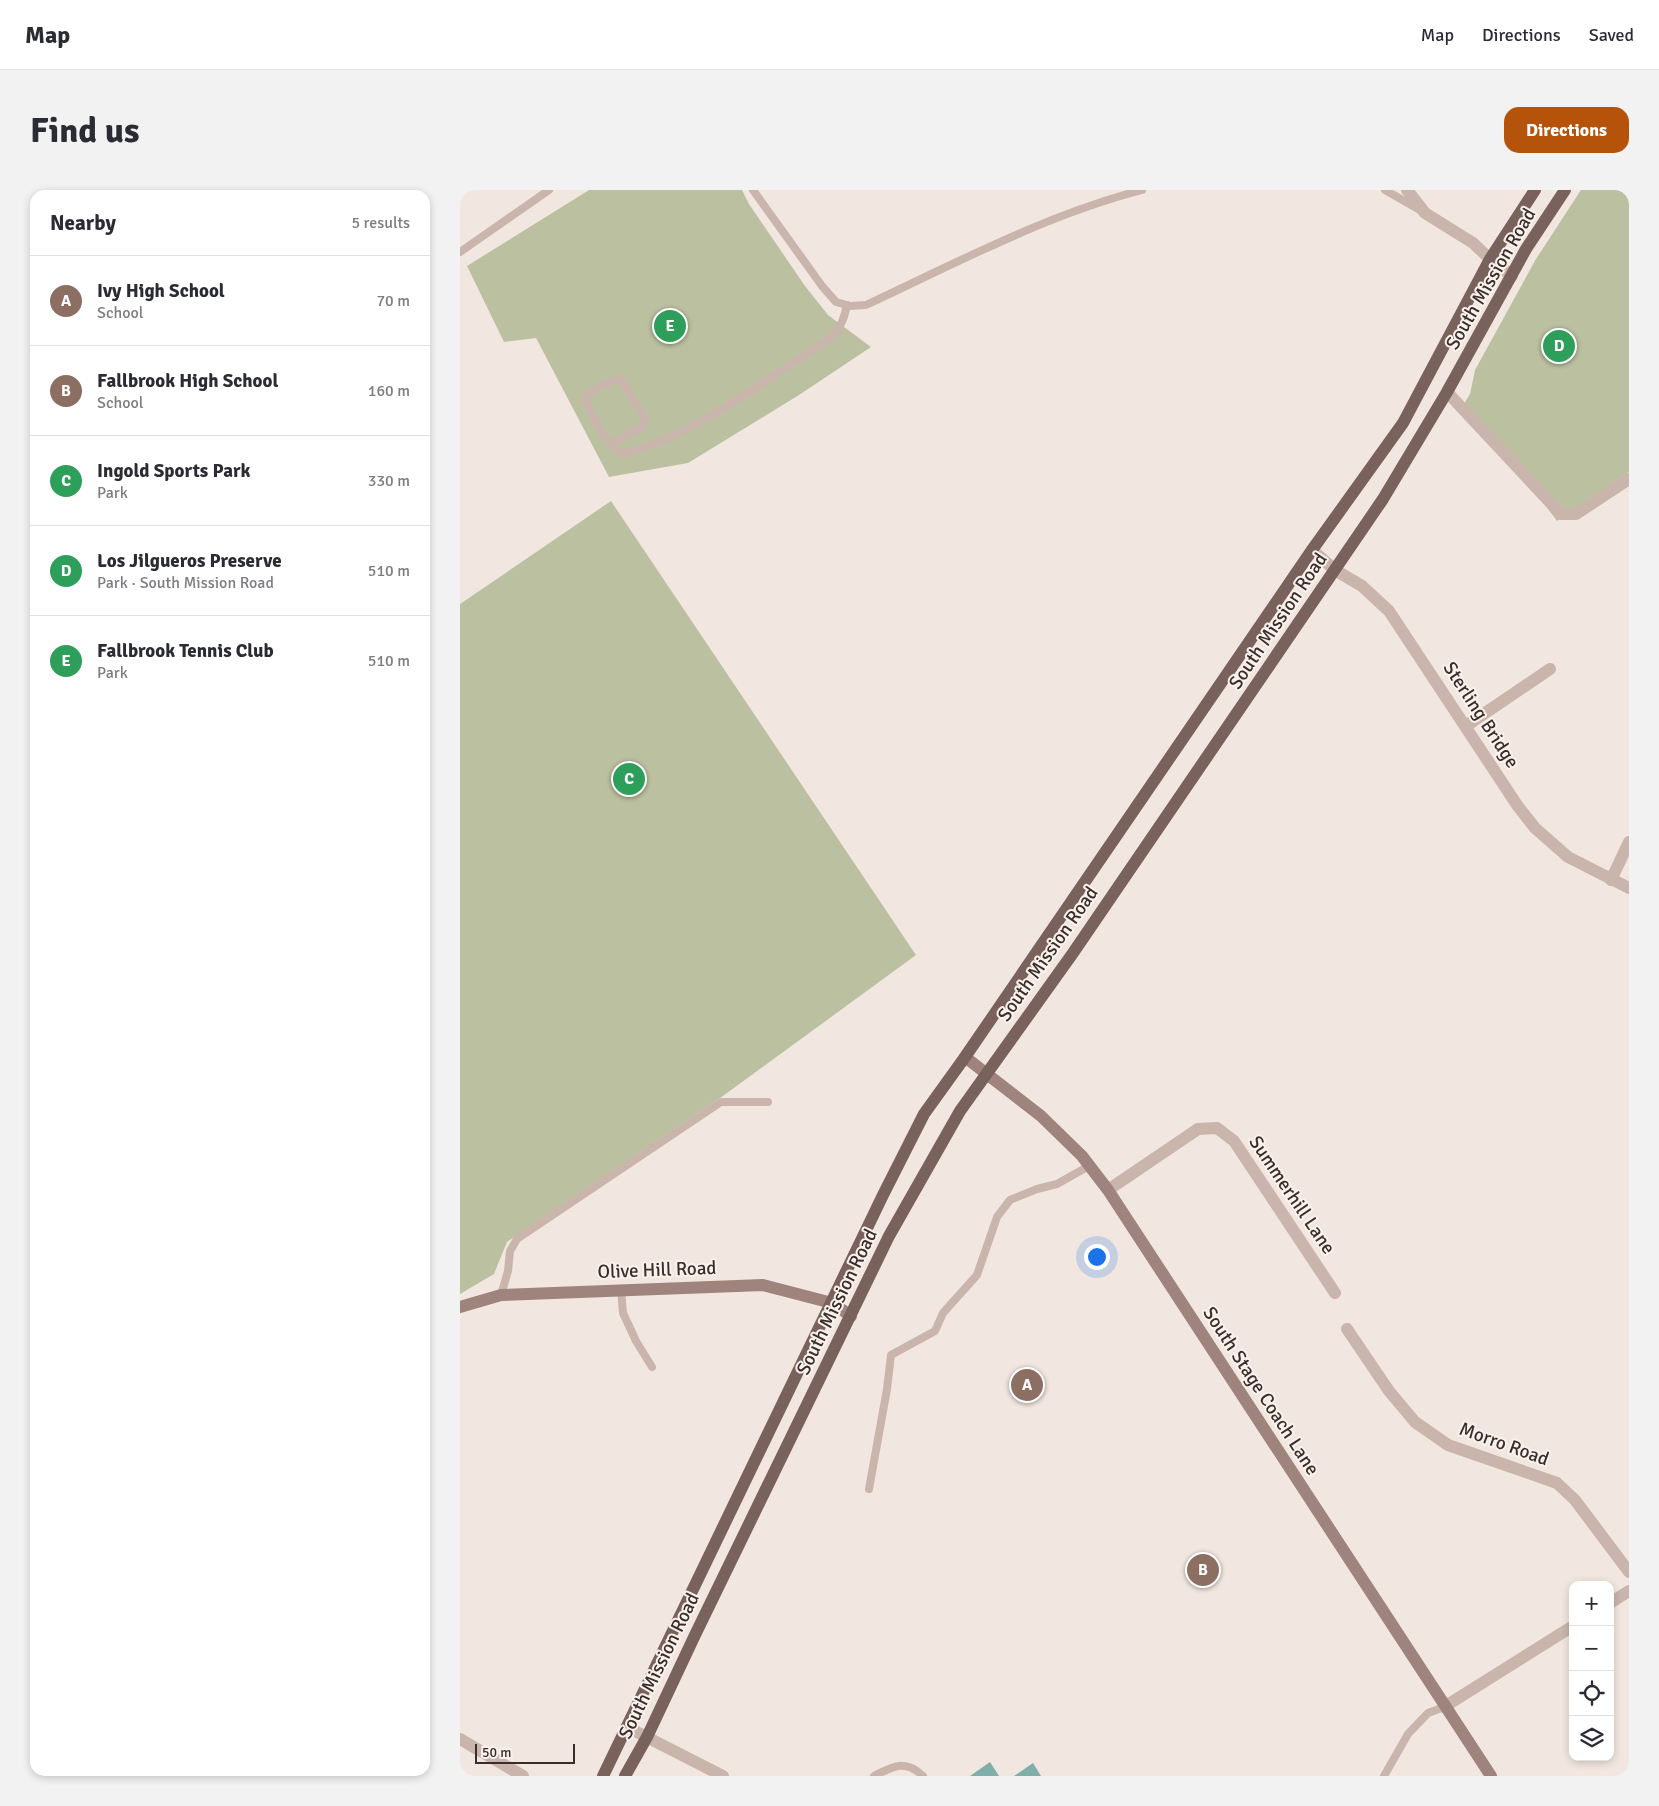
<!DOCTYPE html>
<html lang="en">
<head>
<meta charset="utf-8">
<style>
	:root { --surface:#fff; --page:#f2f2f3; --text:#2b2b33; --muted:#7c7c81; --line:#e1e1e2; --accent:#b45309 }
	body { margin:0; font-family:Signika,sans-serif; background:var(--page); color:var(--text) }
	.controls { position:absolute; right:15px; bottom:15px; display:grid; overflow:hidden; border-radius:10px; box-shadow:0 2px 8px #0003 }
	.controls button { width:45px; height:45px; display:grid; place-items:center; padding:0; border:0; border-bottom:1px solid var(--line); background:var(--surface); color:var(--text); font:25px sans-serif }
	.scale { position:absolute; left:15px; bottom:12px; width:100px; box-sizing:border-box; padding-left:5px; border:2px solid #382d2a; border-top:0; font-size:14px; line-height:18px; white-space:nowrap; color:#382d2a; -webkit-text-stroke:4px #faf1ec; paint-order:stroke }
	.you { position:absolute; left:636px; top:1066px; width:18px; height:18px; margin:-12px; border:4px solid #fff; border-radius:50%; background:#1a73e8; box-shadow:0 0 0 8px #1a73e833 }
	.badge { display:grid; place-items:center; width:32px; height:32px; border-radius:50%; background:var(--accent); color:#fff; font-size:16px; font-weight:700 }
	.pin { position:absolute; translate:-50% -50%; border:2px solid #fff; box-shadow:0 1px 5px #0006 }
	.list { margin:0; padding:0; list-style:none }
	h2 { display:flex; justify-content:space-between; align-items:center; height:65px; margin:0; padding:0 20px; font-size:21px }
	h2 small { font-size:16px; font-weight:400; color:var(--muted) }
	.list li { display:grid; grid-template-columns:32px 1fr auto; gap:15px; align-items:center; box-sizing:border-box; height:90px; padding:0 20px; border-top:1px solid var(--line) }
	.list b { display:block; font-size:19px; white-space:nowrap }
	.list p { margin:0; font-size:16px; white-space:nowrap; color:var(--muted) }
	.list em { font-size:16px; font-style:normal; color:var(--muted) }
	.icon { flex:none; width:28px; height:28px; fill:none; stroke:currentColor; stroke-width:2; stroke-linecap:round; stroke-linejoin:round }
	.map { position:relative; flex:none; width:1169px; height:1586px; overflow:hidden; border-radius:15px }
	header { display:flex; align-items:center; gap:30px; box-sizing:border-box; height:70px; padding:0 25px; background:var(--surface); border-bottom:1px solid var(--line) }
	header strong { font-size:24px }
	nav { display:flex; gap:28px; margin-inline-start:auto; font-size:18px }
	.intro { display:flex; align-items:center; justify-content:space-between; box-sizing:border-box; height:120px; padding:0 30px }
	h1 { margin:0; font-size:35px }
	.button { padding:12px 22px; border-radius:15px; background:var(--accent); color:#fff; font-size:18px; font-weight:700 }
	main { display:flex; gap:30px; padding:0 30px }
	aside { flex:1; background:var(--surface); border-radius:15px; box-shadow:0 2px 8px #0003 }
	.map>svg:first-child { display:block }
	.green { fill:#bbc1a0 }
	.water { fill:#80aea9 }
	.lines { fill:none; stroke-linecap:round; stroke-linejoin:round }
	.lane { stroke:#cab5ac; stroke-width:8 }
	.street { stroke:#cab5ac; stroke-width:12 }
	.secondary { stroke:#9e847d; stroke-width:12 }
	.primary { stroke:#7a625c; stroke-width:12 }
	.labels { text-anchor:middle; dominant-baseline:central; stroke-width:4; stroke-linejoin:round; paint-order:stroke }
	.street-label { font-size:19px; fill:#382d2a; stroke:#faf1ec }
</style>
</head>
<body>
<header>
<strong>Map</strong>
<nav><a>Map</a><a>Directions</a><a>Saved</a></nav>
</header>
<div class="intro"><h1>Find us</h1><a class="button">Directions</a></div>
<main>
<aside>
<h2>Nearby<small>5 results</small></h2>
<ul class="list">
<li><span class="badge" style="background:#8d6e63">A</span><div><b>Ivy High School</b><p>School</p></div><em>70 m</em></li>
<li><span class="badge" style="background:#8d6e63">B</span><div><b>Fallbrook High School</b><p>School</p></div><em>160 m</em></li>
<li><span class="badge" style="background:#2e9e5b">C</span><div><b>Ingold Sports Park</b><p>Park</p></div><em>330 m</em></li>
<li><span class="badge" style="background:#2e9e5b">D</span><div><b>Los Jilgueros Preserve</b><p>Park · South Mission Road</p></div><em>510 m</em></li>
<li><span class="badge" style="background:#2e9e5b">E</span><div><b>Fallbrook Tennis Club</b><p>Park</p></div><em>510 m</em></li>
</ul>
</aside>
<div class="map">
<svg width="1169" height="1586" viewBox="0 0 1169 1586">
	<rect width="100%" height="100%" fill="#f2e7e0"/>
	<!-- green -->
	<g class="green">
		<polygon points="129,0 282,0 289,14 345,96 368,125 411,157 339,205 228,273 149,287 76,148 44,152 7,76"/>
		<polygon points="1121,0 1169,0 1169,282 1097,331 1071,296 999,222 1010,204 1015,180 1076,69"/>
		<polygon points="151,311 456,765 263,906 47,1052 34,1084 0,1104 0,414"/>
	</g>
	<!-- water -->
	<g class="water">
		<polygon points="530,1572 539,1586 510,1586"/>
		<polygon points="573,1573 581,1586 554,1586"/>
	</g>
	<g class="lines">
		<!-- lane -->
		<g class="lane">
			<path d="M293 0 362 96 376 112 390 116 406 115C496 73 586 25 682 0"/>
			<polyline points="925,0 960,20"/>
			<polyline points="0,62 89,0"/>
			<path d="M151 254 183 236 185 232 184 227 161 189C155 189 131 200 127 206 125 209 126 211 127 214 137 233 145 254 164 264 225 247 279 209 331 174 346 164 366 154 377 140 383 133 385 124 387 115"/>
			<polyline points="161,1100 163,1123 176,1151 192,1177"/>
			<polyline points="41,1105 48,1081 50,1061 57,1049 261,912 308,912"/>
			<polyline points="409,1299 427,1199 431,1165 475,1141 483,1123 517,1085 537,1027 550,1010 577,999 597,994 629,976"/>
			<path d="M414 1586C434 1576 445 1569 463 1586"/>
			<polyline points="924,1586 948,1544 968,1523 984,1517"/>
		</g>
		<!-- street -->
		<g class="street">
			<polyline points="947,0 965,23 1013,53 1030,69 1052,86"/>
			<polyline points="987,202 1101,324 1116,324 1169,289"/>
			<polyline points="852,360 875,380 902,396 929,421 1057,615 1075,638 1108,667 1169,698"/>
			<polyline points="1006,536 1090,479"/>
			<polyline points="1151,690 1169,652"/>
			<polyline points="648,1000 738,939 757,938 774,951 875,1103"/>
			<polyline points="887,1139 929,1201 955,1232 988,1255 1097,1293 1115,1310 1169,1382"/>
			<polyline points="1150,1413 1169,1401"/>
			<polyline points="984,1517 1113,1436"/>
			<polyline points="167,1537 263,1586"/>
			<polyline points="0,1549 63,1586"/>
		</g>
		<!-- secondary -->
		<g class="secondary">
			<polyline points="505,867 581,926 622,966 648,1000 1031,1586"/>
			<polyline points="0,1117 41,1105 303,1095 372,1113 391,1126"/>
		</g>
		<!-- primary -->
		<g class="primary">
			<polyline points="143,1586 423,1005 464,924 505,867 852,360 943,233 1030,69 1075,0"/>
			<polyline points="165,1586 187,1547 235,1445 429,1046 500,921 613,763 923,309 987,202 1066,59 1105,0"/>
		</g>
	</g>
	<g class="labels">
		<!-- street labels -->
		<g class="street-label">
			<text transform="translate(1031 89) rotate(-60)">South Mission Road</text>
			<text transform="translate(818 431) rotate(-56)">South Mission Road</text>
			<text transform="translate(1021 525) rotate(57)">Sterling Bridge</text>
			<text transform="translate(588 764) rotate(-55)">South Mission Road</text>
			<text transform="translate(832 1005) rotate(56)">Summerhill Lane</text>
			<text transform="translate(197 1080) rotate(-2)">Olive Hill Road</text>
			<text transform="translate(377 1112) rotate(-64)">South Mission Road</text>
			<text transform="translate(801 1201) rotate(57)">South Stage Coach Lane</text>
			<text transform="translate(1044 1254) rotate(20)">Morro Road</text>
			<text transform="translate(199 1476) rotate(-64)">South Mission Road</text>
		</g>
	</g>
</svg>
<div class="controls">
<button>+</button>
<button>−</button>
<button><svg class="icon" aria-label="locate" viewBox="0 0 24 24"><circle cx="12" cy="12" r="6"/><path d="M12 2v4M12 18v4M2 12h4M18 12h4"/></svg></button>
<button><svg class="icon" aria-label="layers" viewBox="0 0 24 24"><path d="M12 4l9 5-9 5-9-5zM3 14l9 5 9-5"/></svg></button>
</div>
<div class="scale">50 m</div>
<div class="you"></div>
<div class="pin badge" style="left:567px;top:1195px;background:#8d6e63">A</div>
<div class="pin badge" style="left:743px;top:1380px;background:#8d6e63">B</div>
<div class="pin badge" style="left:169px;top:589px;background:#2e9e5b">C</div>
<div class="pin badge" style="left:1099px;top:156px;background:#2e9e5b">D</div>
<div class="pin badge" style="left:210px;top:136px;background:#2e9e5b">E</div>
</div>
</main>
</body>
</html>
